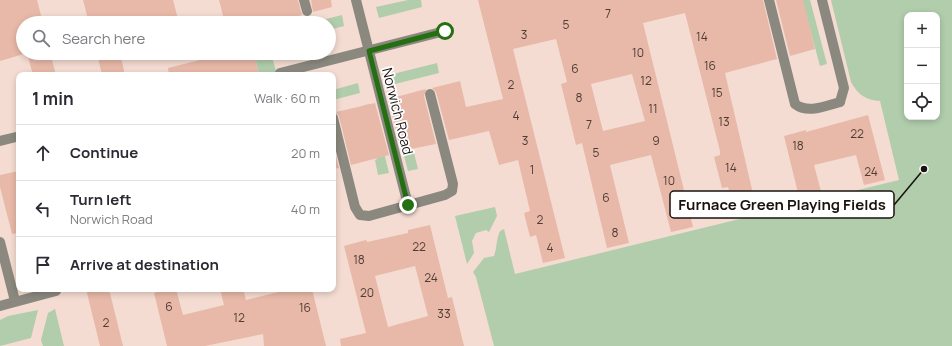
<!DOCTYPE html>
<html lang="en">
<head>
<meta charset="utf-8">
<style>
	:root { --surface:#fff; --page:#f7f7f7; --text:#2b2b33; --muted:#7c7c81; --line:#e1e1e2 }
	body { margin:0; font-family:Manrope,sans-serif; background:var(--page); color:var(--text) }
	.controls { position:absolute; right:12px; top:12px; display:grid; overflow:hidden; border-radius:8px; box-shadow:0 2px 6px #0003 }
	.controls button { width:36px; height:36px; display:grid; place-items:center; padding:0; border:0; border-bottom:1px solid var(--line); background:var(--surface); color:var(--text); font:20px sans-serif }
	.stop { position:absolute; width:12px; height:12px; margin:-9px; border:3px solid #246f12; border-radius:50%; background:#fff }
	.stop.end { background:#246f12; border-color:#fff; box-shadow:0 1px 4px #0008 }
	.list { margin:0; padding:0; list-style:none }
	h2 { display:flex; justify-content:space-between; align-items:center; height:52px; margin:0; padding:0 16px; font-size:17px }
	h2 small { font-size:13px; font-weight:400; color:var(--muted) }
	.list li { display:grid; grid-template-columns:26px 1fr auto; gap:12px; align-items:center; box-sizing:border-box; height:56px; padding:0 16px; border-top:1px solid var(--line) }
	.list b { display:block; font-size:15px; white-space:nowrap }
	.list p { margin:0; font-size:13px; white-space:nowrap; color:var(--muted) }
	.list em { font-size:13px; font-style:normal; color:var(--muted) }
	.icon { flex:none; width:22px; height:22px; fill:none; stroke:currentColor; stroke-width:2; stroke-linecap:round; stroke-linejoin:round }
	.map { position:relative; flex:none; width:952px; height:346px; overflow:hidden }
	.search { position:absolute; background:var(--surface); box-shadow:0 2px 6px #0003; left:16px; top:16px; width:320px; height:44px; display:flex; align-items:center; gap:10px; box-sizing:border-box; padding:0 14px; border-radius:22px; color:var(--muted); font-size:15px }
	.panel { position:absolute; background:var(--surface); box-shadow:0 2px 6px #0003; left:16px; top:72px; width:320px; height:220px; border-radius:8px }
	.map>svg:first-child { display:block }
	.green { fill:#b1cdac; fill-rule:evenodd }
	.building { fill:#e8b9a8; fill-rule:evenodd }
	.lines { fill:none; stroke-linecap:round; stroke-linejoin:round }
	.service { stroke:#8b887f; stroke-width:10 }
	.minor { stroke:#8b887f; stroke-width:10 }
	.route { stroke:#246f12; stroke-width:5 }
	.labels { text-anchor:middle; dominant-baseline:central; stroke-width:3.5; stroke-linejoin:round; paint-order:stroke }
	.number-label { font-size:12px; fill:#4e3c35 }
	.street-label { font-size:14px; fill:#1a120f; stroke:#fff }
	.leader { fill:none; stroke:#1a120f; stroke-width:1.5 }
	.callout-dot { fill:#1a120f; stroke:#fff; stroke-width:1.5 }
	.callout { fill:#fff; stroke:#1a120f; stroke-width:1.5 }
	.callout-label { font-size:15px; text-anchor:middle; font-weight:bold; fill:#1a120f }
</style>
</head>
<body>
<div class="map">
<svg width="952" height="346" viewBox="0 0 952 346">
	<rect width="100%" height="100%" fill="#f4dcd2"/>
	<!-- green -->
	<g class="green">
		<polygon points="408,0 421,0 422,7 379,18 376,7"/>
		<polygon points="802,0 810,0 827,64 820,66"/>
		<path d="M831 0H952V346H494L476 277 473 272 484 258 494 256C497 248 496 240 500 231L504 229 515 274 899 180 880 101C866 100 858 95 851 82ZM907 15H937V117H907Z"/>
		<polygon points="342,15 344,26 329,30 329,23 310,23"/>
		<polygon points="254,53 271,53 277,75 259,75"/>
		<polygon points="437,63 439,73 395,84 393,74"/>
		<polygon points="358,83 360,93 333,100 333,90"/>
		<polygon points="397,96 410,150 413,149 418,169 408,171 389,98"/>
		<polygon points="372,104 389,173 378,175 375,160 377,159 364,105"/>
		<polygon points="495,207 497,216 489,232 486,230 476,233 472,241 474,253 467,264 455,216"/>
		<polygon points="55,309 64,346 43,346 41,340 48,313"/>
		<polygon points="38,310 31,338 0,346 0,320 8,316"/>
	</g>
	<!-- building -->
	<g class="building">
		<polygon points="0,0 37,0 43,23 23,23 23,53 50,53 56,75 33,75 27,53 0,61"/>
		<polygon points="83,0 173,0 179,23 89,23"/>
		<polygon points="219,0 298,0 302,15 269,23 225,23"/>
		<polygon points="311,0 331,0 332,7 313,12"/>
		<path d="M478 0H763L777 59 725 73 757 211 736 217 728 187 722 188 714 157 720 155V151L685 13 643 23 693 227 671 232 651 155 610 165 629 243 607 248 582 143 576 145 561 84 567 82 556 39 513 49 565 258 543 263 536 235 530 237 524 213 530 211 518 160 499 165 489 131 449 140 436 92 432 88 460 81 466 107 503 99ZM632 74 645 121 603 131 591 84Z"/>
		<polygon points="776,0 803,0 815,49 790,56"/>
		<polygon points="97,53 120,53 125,75 102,75"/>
		<polygon points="228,53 254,53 259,75 169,75 168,68"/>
		<polygon points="426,89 424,96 436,144 401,151 388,99"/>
		<polygon points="375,103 389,155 351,165 339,116 336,112"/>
		<polygon points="868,115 885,180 864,185 856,155 814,165 822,195 800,201 784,136 806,130 806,132"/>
		<polygon points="333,145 339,168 333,169"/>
		<polygon points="19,171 19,233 12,234 0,187 0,175"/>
		<path d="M430 225 448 298 452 297 464 346H341L340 339 366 333 344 246 366 240 367 242 408 233V230ZM415 266 428 316 388 327 375 276Z"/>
		<polygon points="86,289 109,289 123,346 100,346"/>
		<polygon points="168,289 176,289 183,315 224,305 220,289 243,289 246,300 291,289 312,289 326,346 264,346 263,334 205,346 167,346 154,293"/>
	</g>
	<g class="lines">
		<!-- service -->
		<g class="service">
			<polyline points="304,0 307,11"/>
			<path d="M769 0 795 104C808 114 825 106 840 102"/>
			<polyline points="280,73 445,31"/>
			<polyline points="333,118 355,207 360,215 369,216 445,195 452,191 453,184 430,94"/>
			<polyline points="0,141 16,137"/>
			<polyline points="0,242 15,301"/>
			<polyline points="0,306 56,291"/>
		</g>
		<!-- minor -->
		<g class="minor">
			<polyline points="356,0 408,205"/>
			<polyline points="822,0 844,88 840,102"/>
		</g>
	</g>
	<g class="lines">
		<!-- route -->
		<polyline class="route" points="408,205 369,51 445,31"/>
	</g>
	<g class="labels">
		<!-- number labels -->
		<g class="number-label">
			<text x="608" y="13">7</text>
			<text x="566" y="24">5</text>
			<text x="524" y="34">3</text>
			<text x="702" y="36">14</text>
			<text x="638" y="52">10</text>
			<text x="710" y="65">16</text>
			<text x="575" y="68">6</text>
			<text x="646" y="80">12</text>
			<text x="511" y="84">2</text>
			<text x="717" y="92">15</text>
			<text x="579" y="97">8</text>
			<text x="653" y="108">11</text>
			<text x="516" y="115">4</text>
			<text x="724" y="121">13</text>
			<text x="589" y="124">7</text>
			<text x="857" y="133">22</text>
			<text x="525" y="140">3</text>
			<text x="656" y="140">9</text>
			<text x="798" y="145">18</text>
			<text x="596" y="152">5</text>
			<text x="731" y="167">14</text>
			<text x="532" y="169">1</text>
			<text x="871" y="171">24</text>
			<text x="669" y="180">10</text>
			<text x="606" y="197">6</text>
			<text x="540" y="219">2</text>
			<text x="615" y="232">8</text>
			<text x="419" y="246">22</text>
			<text x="550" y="247">4</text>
			<text x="359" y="259">18</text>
			<text x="431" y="277">24</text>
			<text x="367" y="292">20</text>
			<text x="169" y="306">6</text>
			<text x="305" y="307">16</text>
			<text x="444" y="313">33</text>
			<text x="239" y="317">12</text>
			<text x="106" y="322">2</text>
		</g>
		<!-- street labels -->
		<g class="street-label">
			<text transform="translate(398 111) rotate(76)">Norwich Road</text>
		</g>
	</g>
	<!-- callouts -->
	<path class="leader" d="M924 169L894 205"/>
	<circle class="callout-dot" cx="924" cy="169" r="4"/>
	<rect class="callout" x="670" y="191" width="224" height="27" rx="4"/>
	<g class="callout-label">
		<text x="782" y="210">Furnace Green Playing Fields</text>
	</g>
</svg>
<div class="controls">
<button>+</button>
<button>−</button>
<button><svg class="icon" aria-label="locate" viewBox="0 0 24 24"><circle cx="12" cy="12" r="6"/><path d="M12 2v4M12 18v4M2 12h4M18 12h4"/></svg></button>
</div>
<div class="stop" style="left:445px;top:31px"></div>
<div class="stop end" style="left:408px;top:205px"></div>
<div class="search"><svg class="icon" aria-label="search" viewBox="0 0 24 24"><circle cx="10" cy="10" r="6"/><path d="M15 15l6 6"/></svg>Search here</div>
<section class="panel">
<h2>1 min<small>Walk · 60 m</small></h2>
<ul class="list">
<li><svg class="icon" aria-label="ahead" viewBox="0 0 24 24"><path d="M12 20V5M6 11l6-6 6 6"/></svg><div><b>Continue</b></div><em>20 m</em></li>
<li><svg class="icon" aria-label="left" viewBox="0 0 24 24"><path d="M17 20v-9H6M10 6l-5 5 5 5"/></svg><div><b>Turn left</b><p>Norwich Road</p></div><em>40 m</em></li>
<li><svg class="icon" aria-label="arrive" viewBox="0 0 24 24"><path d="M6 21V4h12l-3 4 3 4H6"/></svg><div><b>Arrive at destination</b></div></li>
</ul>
</section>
</div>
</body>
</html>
